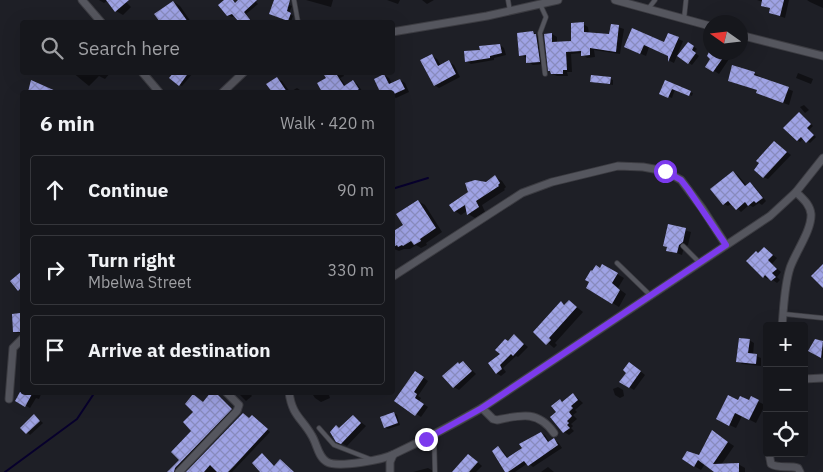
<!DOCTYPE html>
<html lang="en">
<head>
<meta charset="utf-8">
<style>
	:root { --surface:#16171c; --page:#232429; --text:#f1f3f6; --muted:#9e9fa3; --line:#35363b }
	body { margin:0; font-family:"IBM Plex Sans",sans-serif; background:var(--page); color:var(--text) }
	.controls { position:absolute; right:15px; bottom:15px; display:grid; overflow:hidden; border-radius:5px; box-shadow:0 5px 20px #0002 }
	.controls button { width:45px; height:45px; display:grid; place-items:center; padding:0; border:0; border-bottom:1px solid var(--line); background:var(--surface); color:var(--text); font:25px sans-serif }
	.compass { position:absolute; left:703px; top:15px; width:45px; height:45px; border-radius:50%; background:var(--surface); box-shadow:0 5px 20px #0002; rotate:284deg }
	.stop { position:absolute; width:15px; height:15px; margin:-11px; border:4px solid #7c3aed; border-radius:50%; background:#fff }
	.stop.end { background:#7c3aed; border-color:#fff; box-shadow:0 1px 5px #0008 }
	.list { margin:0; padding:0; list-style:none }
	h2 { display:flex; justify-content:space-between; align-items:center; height:65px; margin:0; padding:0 20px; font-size:21px }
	h2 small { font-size:16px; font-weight:400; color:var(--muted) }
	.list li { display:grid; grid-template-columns:32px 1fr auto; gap:15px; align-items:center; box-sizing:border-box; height:70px; margin:0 10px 10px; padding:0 10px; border:1px solid var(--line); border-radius:5px }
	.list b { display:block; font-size:19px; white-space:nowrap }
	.list p { margin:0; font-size:16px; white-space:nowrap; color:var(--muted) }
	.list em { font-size:16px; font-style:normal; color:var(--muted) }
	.icon { flex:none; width:28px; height:28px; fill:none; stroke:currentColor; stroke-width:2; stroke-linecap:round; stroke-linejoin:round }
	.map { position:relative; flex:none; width:823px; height:472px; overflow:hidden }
	.search { position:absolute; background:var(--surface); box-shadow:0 5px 20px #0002; left:20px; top:20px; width:375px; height:55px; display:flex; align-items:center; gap:12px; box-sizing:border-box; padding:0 18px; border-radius:5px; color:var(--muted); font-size:19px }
	.panel { position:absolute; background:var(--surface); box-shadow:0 5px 20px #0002; left:20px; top:90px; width:375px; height:305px; border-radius:5px }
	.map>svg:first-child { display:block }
	.shadow { fill:#0007 }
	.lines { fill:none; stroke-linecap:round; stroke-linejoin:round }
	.stream { stroke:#07002c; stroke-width:2 }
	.building { fill:url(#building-cross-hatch) }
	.lane-casing { stroke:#3c3c42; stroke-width:5.5 }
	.street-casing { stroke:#3c3c42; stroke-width:9 }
	.lane { stroke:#55565e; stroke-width:4 }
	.street { stroke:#55565e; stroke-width:7 }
	.route { stroke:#7c3aed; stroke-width:6 }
</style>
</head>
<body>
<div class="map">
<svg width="823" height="472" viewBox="0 0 823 472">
	<defs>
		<pattern id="building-cross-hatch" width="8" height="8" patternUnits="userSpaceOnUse" patternTransform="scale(1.25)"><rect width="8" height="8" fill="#9fa3e5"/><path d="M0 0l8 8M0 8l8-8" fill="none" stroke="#888bbd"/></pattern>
	</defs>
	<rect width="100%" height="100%" fill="#1e1f26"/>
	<!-- shadow -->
	<g class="shadow">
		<polygon points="99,0 124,0 131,7 123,15 116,11 108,0 104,3"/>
		<polygon points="226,0 233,0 236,4 240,0 254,0 258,4 246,14 253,22 241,22 235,16 232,17 228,15"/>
		<polygon points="275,0 292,6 289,13 293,16 291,22 270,14"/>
		<polygon points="306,0 333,0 331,7"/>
		<polygon points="387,0 400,0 398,4"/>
		<polygon points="422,0 434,0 427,4"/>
		<polygon points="757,0 789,0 785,18 771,13 772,9 762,6 763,2"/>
		<polygon points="807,0 823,0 823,8 810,2"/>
		<polygon points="174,2 180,6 191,22 162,22 156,14"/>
		<polygon points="583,24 588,27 589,34 611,35 612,25 624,29 620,54 594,50 595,57 587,58 582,53 571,54 572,72 567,72 568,76 557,76 552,74 552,34 557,37 557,43 572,43"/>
		<polygon points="632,30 665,44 678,39 683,41 674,63 670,61 670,56 649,47 646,56 630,49"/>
		<polygon points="533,32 541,38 544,64 533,65 528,62 527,58 520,55"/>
		<polygon points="689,43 697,49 694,52 699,56 692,65 679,56"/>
		<polygon points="500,45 504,48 506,55 494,58 494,60 471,64 466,61 481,51"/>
		<polygon points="720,52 729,59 719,74 707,66"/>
		<polygon points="432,56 437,59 441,66 449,62 454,65 460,77 439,88 434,85"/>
		<polygon points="72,72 111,72 105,79 99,76 89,86"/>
		<polygon points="175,72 192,72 193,73 182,86 179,85"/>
		<polygon points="327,72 342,72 344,76 340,78 346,86 353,81 357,84 363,92 324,92 319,84 328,79"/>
		<polygon points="754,73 759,76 759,78 793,91 789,105 762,95 757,93 758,90 729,81"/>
		<polygon points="798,73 813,79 811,84 796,78"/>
		<polygon points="384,75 389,78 392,84 400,80 405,83 409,92 396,98 392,96 392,92 381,92"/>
		<polygon points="277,79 282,81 290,92 273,92 268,85"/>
		<polygon points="610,79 613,80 613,85 592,81"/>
		<polygon points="665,81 690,92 693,93 692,96 675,89 672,98 662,94"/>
		<polygon points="297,88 303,92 290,92"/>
		<polygon points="804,105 809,110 805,113 800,107"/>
		<polygon points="799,113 813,126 809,130 816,137 810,143 804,138 800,142 798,140"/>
		<polygon points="774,142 791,155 768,179 763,177"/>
		<polygon points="733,172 738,175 747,186 750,184 754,186 766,201 762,205 759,203 753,207 749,205 741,212 732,203 728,206 724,204"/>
		<polygon points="495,177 502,181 506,187 504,189 505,190 482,205 485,212 475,218 468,214 467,211 461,215 455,211 486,183"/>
		<polygon points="418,201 425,205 442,232 426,243 427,245 421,248 416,245 410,249 404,249 399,251 392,248"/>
		<polygon points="669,226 691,232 688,245 684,247 682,255 668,250"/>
		<polygon points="764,248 777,258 772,264 781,272 777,277 780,280 777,283 770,278 768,279 764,277 758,254"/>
		<polygon points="603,266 624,278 618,288 626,294 619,307 588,288"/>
		<polygon points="22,270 22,292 19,290 21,273 20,272"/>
		<polygon points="569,301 583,312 555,343 557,345 554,348 535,332 561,303 566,305"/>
		<polygon points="20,315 22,316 22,333 17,333 14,331"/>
		<polygon points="515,336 528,347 518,357 516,356 503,368 506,372 501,376 496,373 502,355 508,342"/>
		<polygon points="749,340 754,343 753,355 761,358 761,366 742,364 737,361"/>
		<polygon points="815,340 823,342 823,358 810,351"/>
		<polygon points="464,362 476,374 459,390 454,387 460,365"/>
		<polygon points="634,366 645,375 634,390 629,387"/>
		<polygon points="421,376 428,381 418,396 421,398 419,401 428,407 421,417 396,401"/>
		<polygon points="618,387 623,390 624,396 620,398 615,395 613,389"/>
		<polygon points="22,391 22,392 42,392 39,399 36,398 30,408 17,401"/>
		<polygon points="237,392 249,392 252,396 246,401"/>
		<polygon points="311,392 328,392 330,398 321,402 315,398"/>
		<polygon points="216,394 234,411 177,472 168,472 181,460 203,403"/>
		<polygon points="573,394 583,403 575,410 577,412 573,415 577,419 571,424 573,426 571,428 574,431 569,435 564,432 552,418 558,412 560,400 564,402"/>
		<polygon points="751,398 765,405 756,423 742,416 736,428 725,423 739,402 750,401"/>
		<polygon points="394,413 397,415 400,425 388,429 385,427"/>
		<polygon points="35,416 43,423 30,435 22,428"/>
		<polygon points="353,416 366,426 347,446 337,441 340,429"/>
		<polygon points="255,418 270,432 232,472 188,472"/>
		<polygon points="541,433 545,435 550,443 554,440 558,442 562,448 533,467 528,463 515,472 507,472 498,448 502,450 508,458"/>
		<polygon points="719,436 734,446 721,465 738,464 745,468 745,472 717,472 705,464 701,470 694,466 700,456"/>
		<polygon points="473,458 482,466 476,472 457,472"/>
		<polygon points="548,467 554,472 541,472"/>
		<polygon points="428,468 435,472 413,472"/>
	</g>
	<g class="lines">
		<!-- stream -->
		<g class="stream">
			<polyline points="392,189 428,178"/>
			<polyline points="5,472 77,419 95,392"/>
		</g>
	</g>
	<!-- building -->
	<g class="building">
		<polygon points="106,0 129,0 115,12"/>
		<polygon points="224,0 233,0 235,3 238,0 257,0 244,12 252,22 239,22 232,14 227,16 218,5"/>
		<polygon points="274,0 290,0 287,11 291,13 288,21 269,14"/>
		<polygon points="762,0 784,0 780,16 769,13 770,8 761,6"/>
		<polygon points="173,1 188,22 160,22 154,14"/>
		<polygon points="584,22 584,32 609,34 611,24 619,25 616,52 590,48 590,55 581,56 581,51 566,52 567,70 563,70 563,74 551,74 550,71 548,71 544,34 552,33 552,42 571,41 571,23"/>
		<polygon points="632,28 664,42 668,33 679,37 668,62 668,56 644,45 640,54 624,47"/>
		<polygon points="533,31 534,34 536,34 540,62 526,63 526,55 519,56 517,33"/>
		<polygon points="688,42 694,46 692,50 696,53 688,64 677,56"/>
		<polygon points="500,44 502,53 490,56 490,58 465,62 464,51 480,50 479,46"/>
		<polygon points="709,52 721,52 725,55 713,72 705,67 710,59 707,56"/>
		<polygon points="432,54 438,66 449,60 456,74 434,86 420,60"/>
		<polygon points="732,65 755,72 754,75 789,87 783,103 756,93 757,90 728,81"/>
		<polygon points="174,72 189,72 179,86 169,78"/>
		<polygon points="322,72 335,72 344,86 353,80 359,89 355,92 322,92 317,83 326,78"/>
		<polygon points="384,74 389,84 400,79 405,89 392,95 392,92 385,92 384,91 380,92 374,79"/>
		<polygon points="591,75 611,77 610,84 590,82"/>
		<polygon points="277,77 287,92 272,92 266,84"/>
		<polygon points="31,80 58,92 28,92"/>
		<polygon points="665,80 691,91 689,96 672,89 668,98 659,94"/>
		<polygon points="799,112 811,124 807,128 814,135 806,143 801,137 797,141 783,128"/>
		<polygon points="774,141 787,152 763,178 754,170 759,163 756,161"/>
		<polygon points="733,171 745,186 750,182 763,198 756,203 754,201 748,206 745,202 736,210 728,201 723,205 710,189"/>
		<polygon points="495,175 500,183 498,185 499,186 476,201 479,207 467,215 465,205 454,212 449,205 468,192 465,183 475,180 486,182"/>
		<polygon points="418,200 436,228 420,239 421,241 414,245 411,241 403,246 402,245 398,247 397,245 392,248 392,232 403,225 396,214"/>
		<polygon points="668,224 686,228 683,242 679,245 677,253 666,251 667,247 663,246"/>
		<polygon points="764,247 773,255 768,260 777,269 772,273 776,277 771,281 765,275 763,278 746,261 756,251 758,253"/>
		<polygon points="602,264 618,273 612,283 620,290 612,304 586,288 589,282 585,280 591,270 592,271 596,265 600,268"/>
		<polygon points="823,264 823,288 811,276"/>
		<polygon points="22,271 22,287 18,291 10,281"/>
		<polygon points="569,300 577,307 549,338 551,340 546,345 533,332 561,301 564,305"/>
		<polygon points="20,313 21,332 13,332 12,314"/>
		<polygon points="514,334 524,344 513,356 511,354 500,365 502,369 496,374 488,363 500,354 495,350 505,339 508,341"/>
		<polygon points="739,338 750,339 748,353 757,354 756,364 736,362"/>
		<polygon points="815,339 823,341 821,358 808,351"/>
		<polygon points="463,361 472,371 453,388 442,376 458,362 459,364"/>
		<polygon points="629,362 641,371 629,388 619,382 626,373 623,370"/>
		<polygon points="415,371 424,377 414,392 417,394 415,398 424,404 415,416 394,401"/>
		<polygon points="20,392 33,392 25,407 15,401"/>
		<polygon points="211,392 215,392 232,409 175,468 174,472 167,472 179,460 171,452 191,431 183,422 193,412 185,404 193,394 203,402"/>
		<polygon points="573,393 578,400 571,406 573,408 569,412 572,416 567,421 569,423 567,425 570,428 563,433 550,417 556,412 551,406 560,399 562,402"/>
		<polygon points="728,395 738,400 740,396 749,400 751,396 759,400 749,420 735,413 729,426 716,419"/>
		<polygon points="394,412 398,423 384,428 380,417"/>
		<polygon points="243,413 249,418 252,415 268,429 234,466 228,472 217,472 210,465 204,472 186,472"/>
		<polygon points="34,414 40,421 26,434 20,428"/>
		<polygon points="353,415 361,423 341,444 336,442 330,432 336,425 339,428"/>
		<polygon points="712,430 728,442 713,464 739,463 739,472 714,472 698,460 694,467 682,459 687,451 699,455"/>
		<polygon points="541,432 548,442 554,438 558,445 528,466 524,461 508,472 505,472 492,451 498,446 507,458 522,448 519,444"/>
		<polygon points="262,453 274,466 280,459 294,472 260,472 252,463"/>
		<polygon points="468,454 478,462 469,472 452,472"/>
	</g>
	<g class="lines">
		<!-- lane casing -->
		<g class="lane-casing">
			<g id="lane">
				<polyline points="294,0 298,22"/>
				<polyline points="508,0 510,11"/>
				<polyline points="540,4 546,17 540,33 545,74"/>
				<polyline points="648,9 655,0"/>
				<polyline points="684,19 686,0"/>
				<polyline points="683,246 699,262"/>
				<polyline points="617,263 650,295"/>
				<polyline points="784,314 823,318"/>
				<polyline points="319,428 334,445 370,459"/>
				<polyline points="434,435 435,472"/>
			</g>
		</g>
		<!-- street casing -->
		<g class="street-casing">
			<g id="street">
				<polyline points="82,0 101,22"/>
				<polyline points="615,0 710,26"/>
				<polyline points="392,32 487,16 558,0"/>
				<polyline points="740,35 823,56"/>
				<polyline points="142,72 159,92"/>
				<polyline points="223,92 244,72"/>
				<polyline points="392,277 522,193 552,182 618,166 643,167 665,171 681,180 702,208 726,245"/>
				<path d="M782 326C784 306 784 287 790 268 795 253 812 230 811 214 810 204 802 198 796 192"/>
				<polyline points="804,379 823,378"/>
				<path d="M289 392C292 416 302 418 312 436 317 444 318 457 327 462 338 468 383 460 394 454 424 440 454 424 482 408L770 216 796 192 823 158"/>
				<polyline points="9,399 13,348 22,339"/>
				<path d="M482 408 493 419 497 420C521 415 538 410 554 433"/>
				<path d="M769 453 771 464C779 469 789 465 798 468L800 472"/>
				<polyline points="179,472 237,411 239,405 226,392"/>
				<polyline points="390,472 390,462 393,455"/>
			</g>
		</g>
		<!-- lane -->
		<use href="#lane" class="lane"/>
		<!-- street -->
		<use href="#street" class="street"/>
	</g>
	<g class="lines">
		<!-- route -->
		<polyline class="route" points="426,439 482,408 726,245 688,189 681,180 665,171"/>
	</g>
</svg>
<div class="controls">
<button>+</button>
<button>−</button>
<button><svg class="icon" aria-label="locate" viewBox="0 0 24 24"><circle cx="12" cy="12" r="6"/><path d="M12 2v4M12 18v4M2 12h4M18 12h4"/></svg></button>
</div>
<svg class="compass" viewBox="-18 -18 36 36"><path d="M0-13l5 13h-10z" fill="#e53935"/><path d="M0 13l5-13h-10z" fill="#9e9fa3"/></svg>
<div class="stop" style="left:665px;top:171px"></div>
<div class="stop end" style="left:426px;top:439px"></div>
<div class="search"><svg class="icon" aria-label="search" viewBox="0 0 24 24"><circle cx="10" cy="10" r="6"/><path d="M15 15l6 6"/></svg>Search here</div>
<section class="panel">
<h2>6 min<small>Walk · 420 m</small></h2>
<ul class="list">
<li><svg class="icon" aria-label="ahead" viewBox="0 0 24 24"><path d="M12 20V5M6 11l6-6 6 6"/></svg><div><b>Continue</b></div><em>90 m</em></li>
<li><svg class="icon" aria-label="right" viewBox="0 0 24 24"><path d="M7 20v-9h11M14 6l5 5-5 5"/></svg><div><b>Turn right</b><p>Mbelwa Street</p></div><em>330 m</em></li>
<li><svg class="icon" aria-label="arrive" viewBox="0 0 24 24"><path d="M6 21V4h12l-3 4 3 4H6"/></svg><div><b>Arrive at destination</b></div></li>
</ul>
</section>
</div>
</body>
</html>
